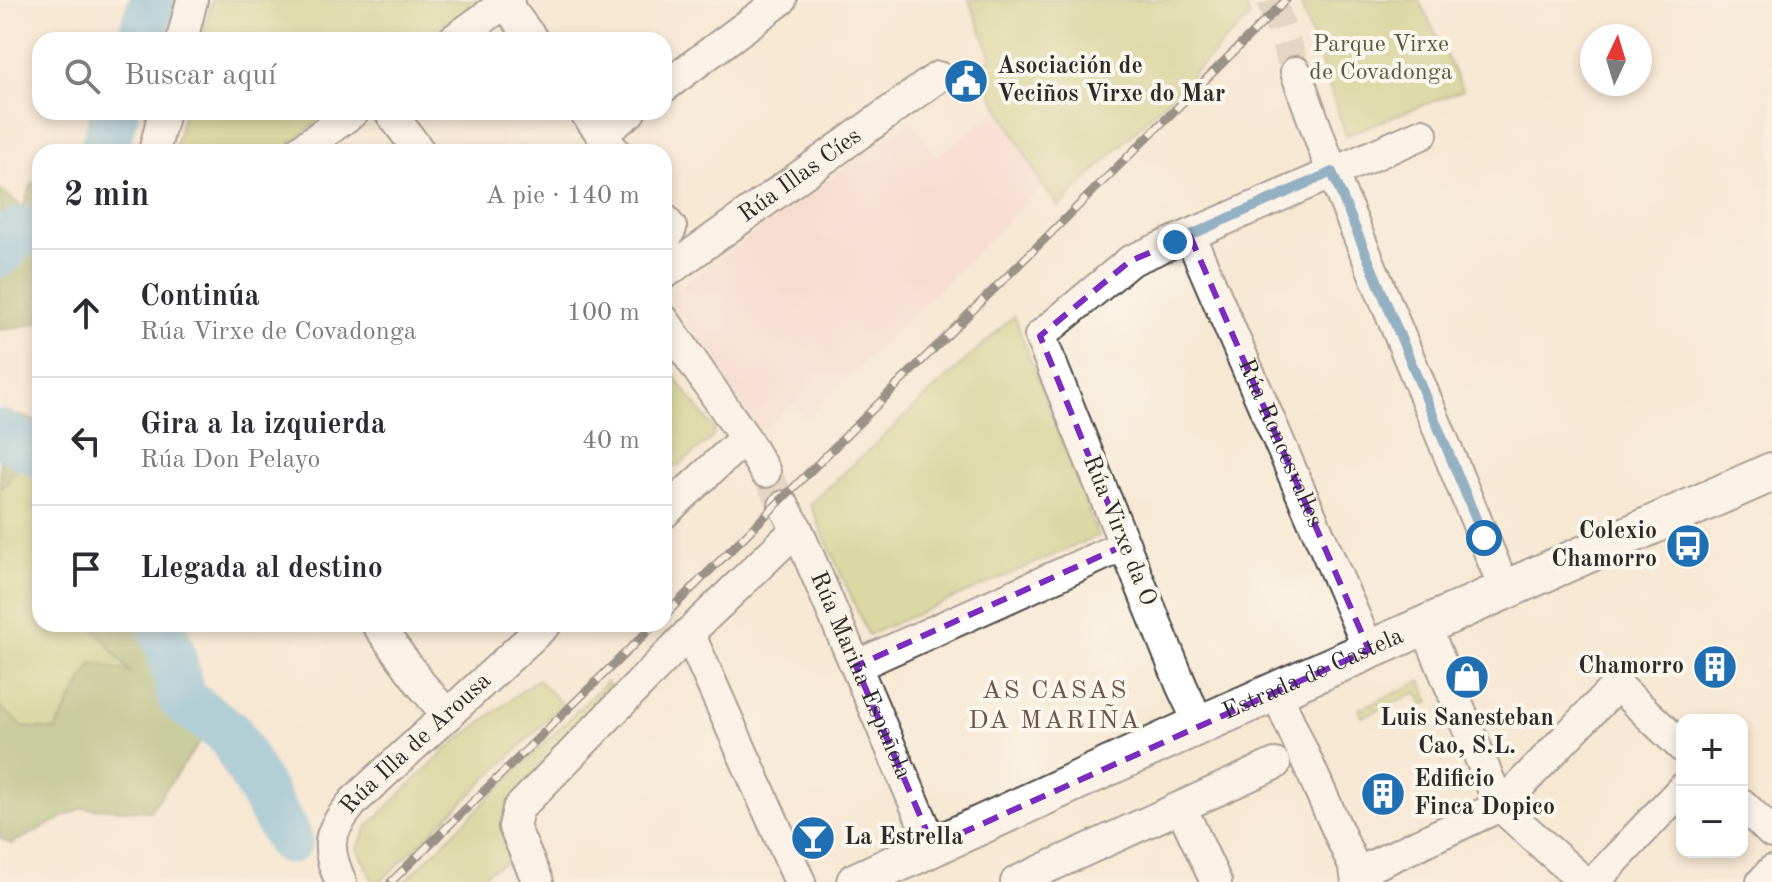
<!DOCTYPE html>
<html lang="es">
<head>
<meta charset="utf-8">
<style>
	:root { --surface:#fff; --page:#f7f7f7; --text:#2b2b33; --muted:#7c7c81; --line:#e1e1e2 }
	body { margin:0; font-family:"Old Standard TT",serif; background:var(--page); color:var(--text) }
	.controls { position:absolute; right:24px; bottom:24px; display:grid; overflow:hidden; border-radius:16px; box-shadow:0 4px 12px #0003 }
	.controls button { width:72px; height:72px; display:grid; place-items:center; padding:0; border:0; border-bottom:2px solid var(--line); background:var(--surface); color:var(--text); font:40px sans-serif }
	.compass { position:absolute; left:1580px; top:24px; width:72px; height:72px; border-radius:50%; background:var(--surface); box-shadow:0 4px 12px #0003; rotate:4deg }
	.stop { position:absolute; width:24px; height:24px; margin:-18px; border:6px solid #1f6fb2; border-radius:50%; background:#fff }
	.stop.end { background:#1f6fb2; border-color:#fff; box-shadow:0 2px 8px #0008 }
	.list { margin:0; padding:0; list-style:none }
	h2 { display:flex; justify-content:space-between; align-items:center; height:104px; margin:0; padding:0 32px; font-size:34px }
	h2 small { font-size:26px; font-weight:400; color:var(--muted) }
	.list li { display:grid; grid-template-columns:52px 1fr auto; gap:24px; align-items:center; box-sizing:border-box; height:128px; padding:0 32px; border-top:2px solid var(--line) }
	.list b { display:block; font-size:30px; white-space:nowrap }
	.list p { margin:0; font-size:26px; white-space:nowrap; color:var(--muted) }
	.list em { font-size:26px; font-style:normal; color:var(--muted) }
	.icon { flex:none; width:44px; height:44px; fill:none; stroke:currentColor; stroke-width:2; stroke-linecap:round; stroke-linejoin:round }
	.map { position:relative; flex:none; width:1772px; height:882px; overflow:hidden }
	.search { position:absolute; background:var(--surface); box-shadow:0 4px 12px #0003; left:32px; top:32px; width:640px; height:88px; display:flex; align-items:center; gap:20px; box-sizing:border-box; padding:0 28px; border-radius:24px; color:var(--muted); font-size:30px }
	.panel { position:absolute; background:var(--surface); box-shadow:0 4px 12px #0003; left:32px; top:144px; width:640px; height:488px; border-radius:24px }
	.map>svg:first-child { display:block }
	.built { fill:#f7d0cd }
	.green { fill:#b7c567; stroke:#717849; stroke-width:2 }
	.forest { fill:#91aa5c; stroke:#5e6a44; stroke-width:2 }
	.lines { fill:none; stroke-linecap:round; stroke-linejoin:round }
	.river { stroke:#5db1d9; stroke-width:48 }
	.minor-tunnel { stroke:#cec2b1; stroke-width:30; stroke-dasharray:30 15; stroke-linecap:butt }
	.minor-casing { stroke:#4a4744; stroke-width:34 }
	.major-casing { stroke:#4a4744; stroke-width:42 }
	.minor { stroke:#fff; stroke-width:30 }
	.major { stroke:#fff; stroke-width:38 }
	.rail-casing { stroke:#2b2b2b; stroke-width:9 }
	.rail { stroke:#fbf7ec; stroke-width:6; stroke-dasharray:18; stroke-linecap:butt }
	.route { stroke:#1f6fb2; stroke-width:10 }
	.marked { fill:none; stroke:#7b2cbf; stroke-width:6; stroke-dasharray:16 10; stroke-linejoin:round }
	.labels { text-anchor:middle; dominant-baseline:central; stroke-width:8; stroke-linejoin:round; paint-order:stroke }
	.park-label { font-size:24px; fill:#55593d; stroke:#fbf7ec }
	.poi-label { font-size:24px; font-weight:bold; fill:#2b2b2b; stroke:#fbf7ec; text-anchor:start }
	.street-label { font-size:24px; fill:#2b2b2b; stroke:#fbf7ec }
	.neighbourhood-label { font-size:26px; letter-spacing:2px; fill:#6f554a; stroke:#fbf7ec }
</style>
</head>
<body>
<div class="map">
<svg width="1772" height="882" viewBox="0 0 1772 882">
	<rect width="100%" height="100%" fill="#fbf7ec"/>
	<filter id="ink" filterUnits="userSpaceOnUse"><feTurbulence type="fractalNoise" baseFrequency=".0125" numOctaves="2"/><feDisplacementMap in="SourceGraphic" scale="16" xChannelSelector="R" yChannelSelector="G"/><feConvolveMatrix kernelMatrix="1 2 1 2 8 2 1 2 1" color-interpolation-filters="sRGB"/></filter>
	<filter id="wash" filterUnits="userSpaceOnUse"><feTurbulence type="fractalNoise" baseFrequency=".006" numOctaves="4" result="noise"/><feDisplacementMap in="SourceGraphic" scale="32" xChannelSelector="R" yChannelSelector="G"/><feGaussianBlur stdDeviation="1.8" result="paint"/><feColorMatrix in="noise" values="0 0 0 0 0 0 0 0 0 0 0 0 0 0 0 0 0 1.4 0 .05"/><feComposite in="paint" operator="in"/></filter>
	<g filter="url(#wash)">
		<rect width="100%" height="100%" fill="#f7e8d3"/>
		<!-- built -->
		<polygon class="built" points="1000,108 1043,186 806,420 793,403 761,432 667,296 911,120 936,156"/>
		<!-- green -->
		<g class="green">
			<polygon points="212,0 486,0 431,40 202,40"/>
			<polygon points="969,0 1243,0 1250,17 1059,207 1043,186 977,67 992,58"/>
			<polygon points="1307,0 1419,0 1463,90 1346,135 1301,6"/>
			<polygon points="184,112 332,112 277,152 174,152"/>
			<polygon points="1014,316 1098,536 868,635 810,504"/>
			<polygon points="666,372 671,372 714,429 713,437 678,466 672,466 664,454"/>
			<polygon points="23,461 40,473 40,493 33,507 40,512 40,624 91,624 131,673 92,663 55,730 23,727 0,707 0,485 3,487"/>
			<polygon points="537,679 563,705 380,882 373,882 357,848 368,826 446,750"/>
			<polygon points="1421,681 1430,702 1424,705 1417,692 1362,717 1359,709"/>
			<polygon points="606,682 617,694 516,800 514,858 487,872 484,882 404,882"/>
		</g>
		<!-- forest -->
		<g class="forest">
			<polygon points="32,183 40,183 40,323 0,330 0,190 23,207"/>
			<polygon points="0,410 40,422 40,473 23,461 3,487 0,485"/>
			<polygon points="91,624 169,624 164,692 208,731 150,811 82,808 11,844 0,838 0,707 23,727 55,730 93,663 130,672"/>
		</g>
		<g class="lines">
			<!-- river -->
			<g class="river">
				<polyline points="140,40 153,0"/>
				<polyline points="103,152 115,112"/>
				<polyline points="0,253 19,231 40,228"/>
				<polyline points="0,433 40,454"/>
				<polyline points="160,624 171,651 182,699 230,734 289,840"/>
			</g>
		</g>
	</g>
	<g filter="url(#ink)">
		<g class="lines">
			<!-- minor-tunnel -->
			<g class="minor-tunnel">
				<polyline points="1271,0 1296,72"/>
				<polyline points="765,472 784,506"/>
			</g>
			<!-- minor casing -->
			<g class="minor-casing">
				<g id="minor">
					<polyline points="505,3 533,40"/>
					<polyline points="182,40 192,0"/>
					<polyline points="453,40 509,0"/>
					<polyline points="1296,72 1332,172 1505,590"/>
					<polyline points="664,87 781,0"/>
					<polyline points="390,112 420,152"/>
					<polyline points="585,112 615,152"/>
					<polyline points="601,134 630,112"/>
					<polyline points="154,152 164,112"/>
					<polyline points="298,152 353,112"/>
					<polyline points="664,219 671,228 664,243"/>
					<path id="s1" d="M1190 236 1369 650"/>
					<path id="s2" d="M664 274 938 77"/>
					<polyline points="664,320 745,438 765,472"/>
					<path id="s3" d="M784 506 797 529 933 846"/>
					<polyline points="664,513 745,438"/>
					<polyline points="377,624 420,683 448,716"/>
					<polyline points="1425,625 1500,806 1584,882"/>
					<polyline points="689,633 800,882"/>
					<polyline points="856,666 1125,545"/>
					<polyline points="1276,692 1355,869 1357,882"/>
					<polyline points="1200,725 1182,687 1040,336 1130,261 1422,134"/>
					<polyline points="1742,804 1772,833"/>
					<polyline points="1181,807 1216,882"/>
					<polyline points="1357,873 1500,806 1617,685 1682,747"/>
					<path id="s4" d="M341 882C324 844 328 833 354 801L546 624"/>
					<polyline points="538,882 514,827 518,809 689,633 797,529"/>
					<polyline points="1016,882 1275,764"/>
					<polyline points="1594,882 1682,789"/>
					<polyline points="1762,882 1772,871"/>
				</g>
			</g>
			<!-- major casing -->
			<g class="major-casing">
				<g id="major">
					<path id="s5" d="M856 882 1179 734 1772 472"/>
				</g>
			</g>
			<!-- minor -->
			<use href="#minor" class="minor"/>
			<!-- major -->
			<use href="#major" class="major"/>
			<!-- rail casing -->
			<g class="rail-casing">
				<g id="rail">
					<polyline points="664,616 1286,0"/>
					<polyline points="391,882 655,624"/>
				</g>
			</g>
			<!-- rail -->
			<use href="#rail" class="rail"/>
		</g>
	</g>
	<g class="lines" filter="url(#ink)">
		<!-- route -->
		<polyline class="route" points="1175,242 1332,172 1484,538"/>
	</g>
	<!-- marked area -->
	<path d="M0 0H1772V882H0ZM1190 236 1369 650 933 846 856 666 1125 545 1040 336 1130 261Z" fill="#f7e8d3" fill-opacity=".55" fill-rule="evenodd"/>
	<path class="marked" d="M1190 236 1369 650 933 846 856 666 1125 545 1040 336 1130 261Z"/>
	<!-- icons -->
	<defs>
		<g id="civic-disc" transform="scale(2.3)"><circle r="9.5" fill="#1f6fb2" stroke="#fbf7ec"/><path d="M-.6-6.5H3V-4.5H.6V-3L4-1V1h2V6H-6V1h2V-1L-.6-3ZM-1.2 2.5V6h2.4V2.5Z" fill="#fff"/></g>
		<g id="bus-disc" transform="scale(2.3)"><circle r="9.5" fill="#1f6fb2" stroke="#fbf7ec"/><path d="M-5-6H5V4H4V6H2V4H-2V6H-4V4H-5ZM-3.5-4V0h7V-4ZM-3.5 1.2v1.5H-2V1.2ZM2 1.2v1.5H3.5V1.2Z" fill="#fff"/></g>
		<g id="building-disc" transform="scale(2.3)"><circle r="9.5" fill="#1f6fb2" stroke="#fbf7ec"/><path d="M-4-6H4V6H1V3H-1V6H-4ZM-2.5-4.3h1.7v1.8h-1.7ZM.8-4.3h1.7v1.8H.8ZM-2.5-1h1.7V.8h-1.7ZM.8-1h1.7V.8H.8Z" fill="#fff"/></g>
		<g id="shop-disc" transform="scale(2.3)"><circle r="9.5" fill="#1f6fb2" stroke="#fbf7ec"/><path d="M-5-2.5h2.3a2.7 3.5 0 0 1 5.4 0H5L5.5 6h-11ZM-1.5-2.5h3a1.5 2.3 0 0 0-3 0Z" fill="#fff"/></g>
		<g id="bar-disc" transform="scale(2.3)"><circle r="9.5" fill="#1f6fb2" stroke="#fbf7ec"/><path d="M-6-5H6L.8 .8V4.5H3.5V6h-7V4.5H-.8V.8Z" fill="#fff"/></g>
	</defs>
	<g fill-rule="evenodd">
		<use href="#civic-disc" x="966" y="81"/>
		<use href="#bus-disc" x="1688" y="546"/>
		<use href="#building-disc" x="1715" y="667"/>
		<use href="#shop-disc" x="1467" y="677"/>
		<use href="#building-disc" x="1383" y="794"/>
		<use href="#bar-disc" x="813" y="838"/>
	</g>
	<g class="labels">
		<!-- park labels -->
		<g class="park-label">
			<text x="1381" y="45">Parque Virxe<tspan x="1381" dy="28">de Covadonga</tspan></text>
		</g>
		<!-- poi labels -->
		<g class="poi-label">
			<text x="997" y="67">Asociación de<tspan x="997" dy="28">Veciños Virxe do Mar</tspan></text>
			<text x="1657" y="532" text-anchor="end">Colexio<tspan x="1657" dy="28">Chamorro</tspan></text>
			<text x="1684" y="667" text-anchor="end">Chamorro</text>
			<text x="1467" y="719" text-anchor="middle">Luis Sanesteban<tspan x="1467" dy="28">Cao, S.L.</tspan></text>
			<text x="1414" y="780">Edificio<tspan x="1414" dy="28">Finca Dopico</tspan></text>
			<text x="844" y="838">La Estrella</text>
		</g>
		<!-- street labels -->
		<g class="street-label">
			<text stroke="none"><textPath href="#s2" startOffset="168">Rúa Illas Cíes</textPath></text>
			<text stroke="none"><textPath href="#s1" startOffset="226">Rúa Roncesvalles</textPath></text>
			<text transform="translate(1119 531) rotate(68)">Rúa Virxe da O</text>
			<text stroke="none"><textPath href="#s3" startOffset="186">Rúa Mariña Española</textPath></text>
			<text stroke="none"><textPath href="#s5" startOffset="502">Estrada de Castela</textPath></text>
			<text stroke="none"><textPath href="#s4" startOffset="174">Rúa Illa de Arousa</textPath></text>
		</g>
		<!-- neighbourhood labels -->
		<g class="neighbourhood-label">
			<text x="1055" y="691">AS CASAS<tspan x="1055" dy="30">DA MARIÑA</tspan></text>
		</g>
	</g>
</svg>
<div class="controls">
<button>+</button>
<button>−</button>
</div>
<svg class="compass" viewBox="-18 -18 36 36"><path d="M0-13l5 13h-10z" fill="#e53935"/><path d="M0 13l5-13h-10z" fill="#7c7c81"/></svg>
<div class="stop" style="left:1484px;top:538px"></div>
<div class="stop end" style="left:1175px;top:242px"></div>
<div class="search"><svg class="icon" aria-label="search" viewBox="0 0 24 24"><circle cx="10" cy="10" r="6"/><path d="M15 15l6 6"/></svg>Buscar aquí</div>
<section class="panel">
<h2>2 min<small>A pie · 140 m</small></h2>
<ul class="list">
<li><svg class="icon" aria-label="ahead" viewBox="0 0 24 24"><path d="M12 20V5M6 11l6-6 6 6"/></svg><div><b>Continúa</b><p>Rúa Virxe de Covadonga</p></div><em>100 m</em></li>
<li><svg class="icon" aria-label="left" viewBox="0 0 24 24"><path d="M17 20v-9H6M10 6l-5 5 5 5"/></svg><div><b>Gira a la izquierda</b><p>Rúa Don Pelayo</p></div><em>40 m</em></li>
<li><svg class="icon" aria-label="arrive" viewBox="0 0 24 24"><path d="M6 21V4h12l-3 4 3 4H6"/></svg><div><b>Llegada al destino</b></div></li>
</ul>
</section>
</div>
</body>
</html>
